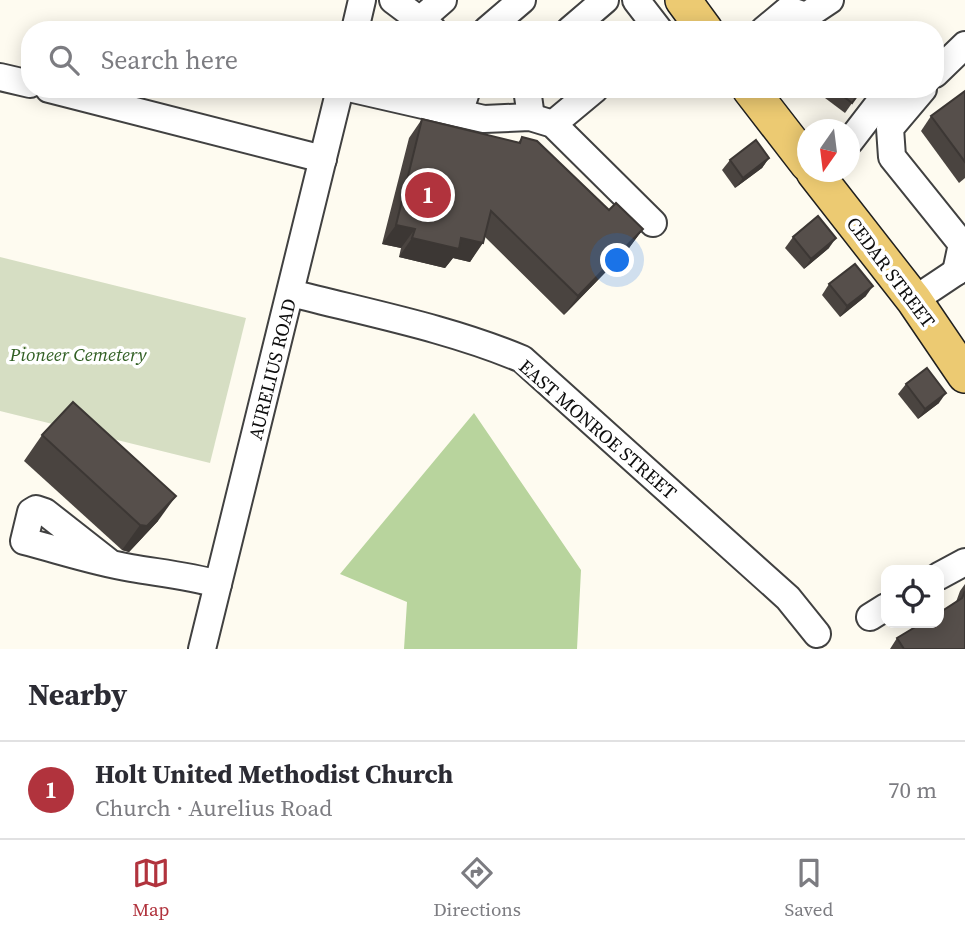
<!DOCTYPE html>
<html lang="en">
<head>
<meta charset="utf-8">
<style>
	:root { --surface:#fff; --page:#f7f7f7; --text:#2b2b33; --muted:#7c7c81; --line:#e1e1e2; --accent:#b1333d }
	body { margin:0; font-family:"Source Serif 4",serif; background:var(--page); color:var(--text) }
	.controls { position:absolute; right:21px; bottom:21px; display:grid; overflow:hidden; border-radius:14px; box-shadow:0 4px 18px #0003 }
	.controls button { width:63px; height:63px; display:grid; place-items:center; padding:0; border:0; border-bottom:2px solid var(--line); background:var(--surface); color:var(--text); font:35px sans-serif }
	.compass { position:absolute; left:797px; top:119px; width:63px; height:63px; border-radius:50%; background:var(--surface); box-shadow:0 4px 18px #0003; rotate:194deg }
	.you { position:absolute; left:618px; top:261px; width:24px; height:24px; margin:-18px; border:5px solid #fff; border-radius:50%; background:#1a73e8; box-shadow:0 0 0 10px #1a73e833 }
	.badge { display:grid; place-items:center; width:46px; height:46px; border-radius:50%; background:var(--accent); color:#fff; font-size:23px; font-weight:700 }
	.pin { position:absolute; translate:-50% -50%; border:4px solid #fff; box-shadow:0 2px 7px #0006 }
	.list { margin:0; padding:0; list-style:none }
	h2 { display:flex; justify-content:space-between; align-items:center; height:91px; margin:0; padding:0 28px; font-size:30px }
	h2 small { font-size:23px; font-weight:400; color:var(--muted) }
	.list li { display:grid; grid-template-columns:46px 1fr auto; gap:21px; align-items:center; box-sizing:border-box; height:98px; padding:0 28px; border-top:2px solid var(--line) }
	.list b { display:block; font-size:26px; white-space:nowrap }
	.list p { margin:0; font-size:23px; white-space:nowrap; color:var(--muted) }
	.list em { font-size:23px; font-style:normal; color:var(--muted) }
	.icon { flex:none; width:38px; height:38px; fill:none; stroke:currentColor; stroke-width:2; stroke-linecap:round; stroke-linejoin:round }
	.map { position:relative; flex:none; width:965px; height:649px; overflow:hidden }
	.search { position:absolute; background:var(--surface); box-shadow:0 4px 18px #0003; left:21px; right:21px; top:21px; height:77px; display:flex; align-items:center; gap:18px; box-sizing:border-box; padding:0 24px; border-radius:28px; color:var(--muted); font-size:26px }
	.sheet { height:189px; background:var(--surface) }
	nav { display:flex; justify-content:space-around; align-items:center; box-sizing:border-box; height:98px; border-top:2px solid var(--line); background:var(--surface); font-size:19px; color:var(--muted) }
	nav a { display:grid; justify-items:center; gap:4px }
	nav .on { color:var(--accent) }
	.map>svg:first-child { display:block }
	.forest { fill:#b8d49d }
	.cemetery { fill:#d6dec3 }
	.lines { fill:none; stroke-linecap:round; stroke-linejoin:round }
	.minor-casing { stroke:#414141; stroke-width:30 }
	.major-casing { stroke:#1f1f1f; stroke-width:38 }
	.minor { stroke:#fff; stroke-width:26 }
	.major { stroke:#ecca72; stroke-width:35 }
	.wall { fill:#4a4440 }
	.shaded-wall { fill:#3c3734 }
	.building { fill:#564f4b; stroke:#3c3734; stroke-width:2 }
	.labels { text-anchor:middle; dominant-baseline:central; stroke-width:7; stroke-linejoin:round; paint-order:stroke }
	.street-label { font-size:19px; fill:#0e0e0e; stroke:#fff }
	.park-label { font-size:19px; font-style:italic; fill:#326024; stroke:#fff }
</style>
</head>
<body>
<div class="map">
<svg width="965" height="649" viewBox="0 0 965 649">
	<rect width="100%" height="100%" fill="#fefbf0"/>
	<!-- forest -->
	<polygon class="forest" points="474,413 581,570 577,649 404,649 407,602 340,574"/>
	<!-- cemetery -->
	<polygon class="cemetery" points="0,257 246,318 210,463 0,411"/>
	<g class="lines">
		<!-- minor casing -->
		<g class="minor-casing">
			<g id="minor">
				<polyline points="393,0 433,30"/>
				<polyline points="636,0 659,30"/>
				<polyline points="420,20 443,0"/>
				<polyline points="355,30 362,0"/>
				<polyline points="487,30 522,0"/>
				<polyline points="570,30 605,0"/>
				<polyline points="764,30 788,10 806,16 830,0"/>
				<polyline points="935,74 965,45"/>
				<polyline points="0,77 30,84"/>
				<polyline points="49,89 323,159"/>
				<polyline points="353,89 484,119 530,117 553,124 653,223"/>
				<polyline points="527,89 531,117"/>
				<polyline points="923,89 890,128 892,157 962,244 956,272"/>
				<polyline points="459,113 467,89"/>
				<polyline points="553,124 595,89"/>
				<polyline points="850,141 890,89"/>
				<path d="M291 293C368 313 448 328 522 359L788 598 817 634"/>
				<polyline points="914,300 965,266"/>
				<path d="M110 563 45 512 36 509 31 512 24 541C59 550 95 562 131 568 160 573 189 576 218 584"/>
				<polyline points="939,576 965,562"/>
				<polyline points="870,617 886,607"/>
				<polyline points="202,649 340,89"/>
			</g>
		</g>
		<!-- major casing -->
		<g class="major-casing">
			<g id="major">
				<polyline points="683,0 705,30"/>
				<polyline points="750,89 808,164"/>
				<polyline points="814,172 914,300 965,375"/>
			</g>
		</g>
		<!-- minor -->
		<use href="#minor" class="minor"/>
		<!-- major -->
		<use href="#major" class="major"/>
	</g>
	<!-- wall -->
	<g class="wall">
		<polygon points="832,89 862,89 845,113 825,98"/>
		<polygon points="965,91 965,178 959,183 921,131 931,116"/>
		<polygon points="422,119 518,143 522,137 609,210 643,229 629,248 564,315 485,237 470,262 453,258 445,268 399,257 401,248 382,244 409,138"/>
		<polygon points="769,158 762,168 735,188 722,170 730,160"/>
		<polygon points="793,237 829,248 804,269 785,248"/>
		<polygon points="829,284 866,296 840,317 822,295"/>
		<polygon points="906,384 939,403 918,419 898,394"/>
		<polygon points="42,435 158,521 129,552 122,550 24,461"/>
		<polygon points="965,584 965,649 890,649 897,638 956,602 960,591"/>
	</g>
	<!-- shaded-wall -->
	<g class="shaded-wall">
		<polygon points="769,158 762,168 735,188 743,178"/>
		<polygon points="396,225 415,229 401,248 382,244"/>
		<polygon points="643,229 629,248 564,315 578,296"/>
		<polygon points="412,238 461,238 483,243 470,262 453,258 445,268 399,257"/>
		<polygon points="836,238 829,248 804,269 811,259"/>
		<polygon points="873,286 866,296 840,317 847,306"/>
		<polygon points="946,393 939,403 918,419 925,409"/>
		<polygon points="176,496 158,521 129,552 122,550 140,525"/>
	</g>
	<!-- building -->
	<g class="building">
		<polygon points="834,89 862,89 852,103"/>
		<polygon points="965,91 965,162 931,116"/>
		<polygon points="422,119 520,143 522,137 537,141 609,210 616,203 643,229 578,296 491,211 483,243 461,238 459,249 412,238 415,229 396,225"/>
		<polygon points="756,140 769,158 743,178 730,160"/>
		<polygon points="818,216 836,238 811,259 793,237"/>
		<polygon points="855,264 873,286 847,306 829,284"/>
		<polygon points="927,368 946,393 925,409 906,384"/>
		<polygon points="73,402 176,496 147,526 140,525 42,435"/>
		<polygon points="965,591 965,649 904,649 897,638 922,623 939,623 939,613 962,598"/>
	</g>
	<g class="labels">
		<!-- street labels -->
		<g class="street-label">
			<text transform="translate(891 272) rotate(53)">CEDAR STREET</text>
			<text transform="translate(272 369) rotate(-76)">AURELIUS ROAD</text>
			<text transform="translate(598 429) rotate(41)">EAST MONROE STREET</text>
		</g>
		<!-- park labels -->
		<g class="park-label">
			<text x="78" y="354">Pioneer Cemetery</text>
		</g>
	</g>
</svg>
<div class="controls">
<button><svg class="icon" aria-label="locate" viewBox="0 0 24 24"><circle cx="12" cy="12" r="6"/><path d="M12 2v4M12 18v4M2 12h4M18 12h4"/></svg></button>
</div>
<svg class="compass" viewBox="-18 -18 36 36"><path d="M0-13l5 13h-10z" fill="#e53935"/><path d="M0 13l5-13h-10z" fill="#7c7c81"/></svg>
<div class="you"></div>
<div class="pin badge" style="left:428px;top:195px">1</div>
<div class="search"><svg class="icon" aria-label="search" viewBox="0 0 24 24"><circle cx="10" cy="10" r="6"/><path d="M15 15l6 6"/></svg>Search here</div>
</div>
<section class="sheet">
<h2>Nearby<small></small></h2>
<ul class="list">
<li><span class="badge">1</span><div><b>Holt United Methodist Church</b><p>Church · Aurelius Road</p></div><em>70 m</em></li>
</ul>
</section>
<nav>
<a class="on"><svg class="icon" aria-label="map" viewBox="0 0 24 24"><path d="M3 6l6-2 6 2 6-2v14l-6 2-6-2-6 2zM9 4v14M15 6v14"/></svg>Map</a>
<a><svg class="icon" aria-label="directions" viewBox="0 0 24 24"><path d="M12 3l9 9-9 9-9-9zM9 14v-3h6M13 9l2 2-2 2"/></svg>Directions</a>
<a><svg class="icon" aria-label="saved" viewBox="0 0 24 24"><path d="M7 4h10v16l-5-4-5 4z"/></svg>Saved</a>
</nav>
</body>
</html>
